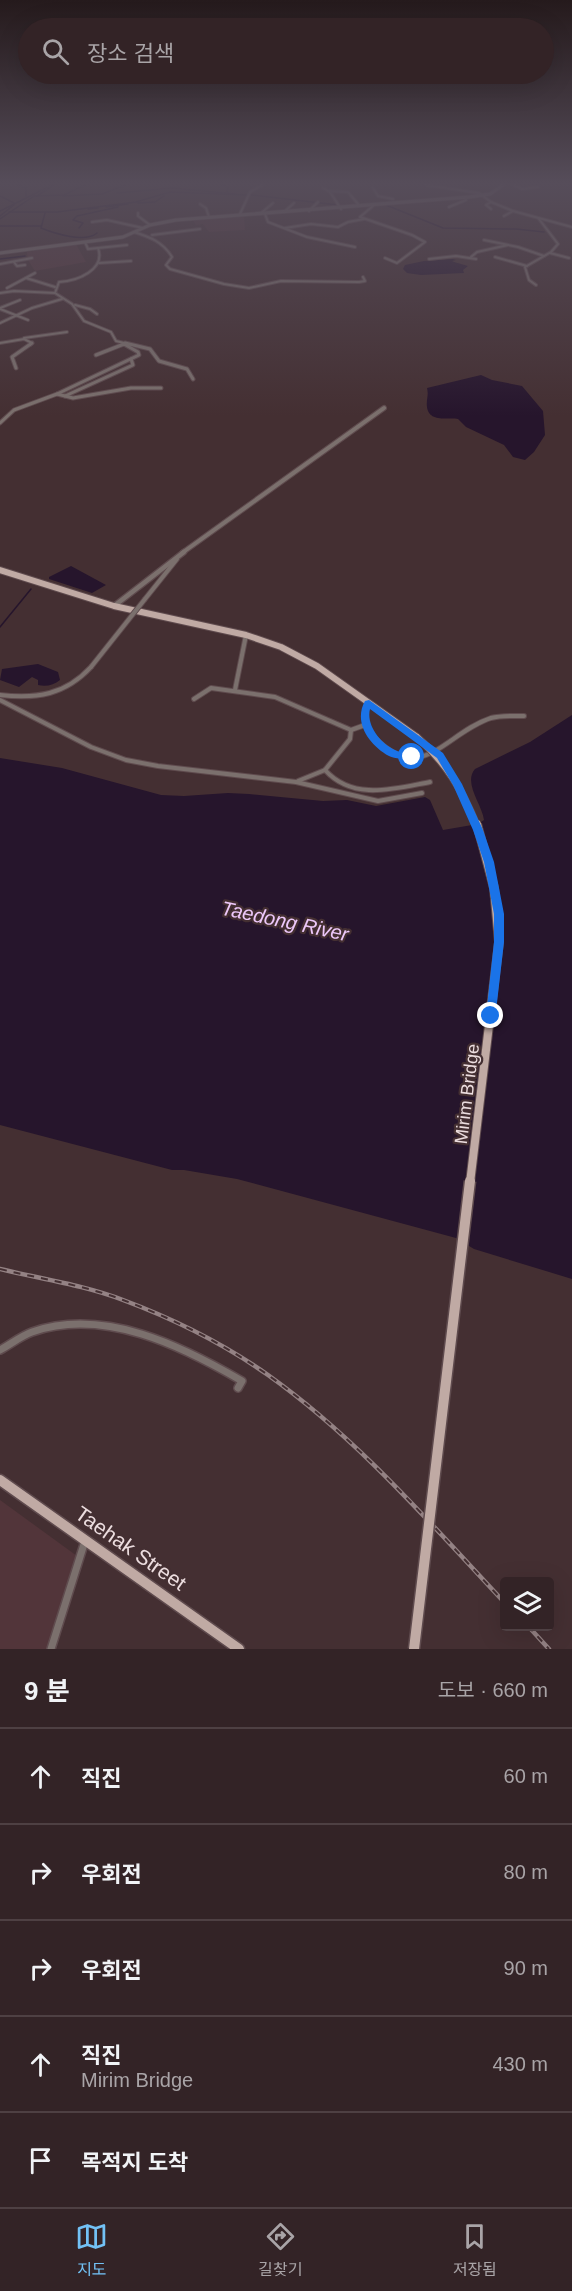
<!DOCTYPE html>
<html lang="ko">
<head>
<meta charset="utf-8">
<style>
	:root { --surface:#332326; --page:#3e2f32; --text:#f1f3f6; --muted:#a9a4a7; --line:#4e4043; --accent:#72c1f5 }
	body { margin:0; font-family:Helvetica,"Noto Sans KR",sans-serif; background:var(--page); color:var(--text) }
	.controls { position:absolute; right:18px; bottom:18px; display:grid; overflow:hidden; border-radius:6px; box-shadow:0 6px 24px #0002 }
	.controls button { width:54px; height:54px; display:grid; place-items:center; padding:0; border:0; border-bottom:2px solid var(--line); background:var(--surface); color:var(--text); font:30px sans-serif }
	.stop { position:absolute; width:18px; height:18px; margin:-14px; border:4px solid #1a73e8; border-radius:50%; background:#fff }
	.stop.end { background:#1a73e8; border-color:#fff; box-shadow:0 2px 6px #0008 }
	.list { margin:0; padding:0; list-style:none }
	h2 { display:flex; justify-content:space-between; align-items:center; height:78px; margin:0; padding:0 24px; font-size:26px }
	h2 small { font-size:20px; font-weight:400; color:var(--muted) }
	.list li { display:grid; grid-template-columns:39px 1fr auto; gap:18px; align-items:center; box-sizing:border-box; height:96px; padding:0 24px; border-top:2px solid var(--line) }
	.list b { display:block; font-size:22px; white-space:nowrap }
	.list p { margin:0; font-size:20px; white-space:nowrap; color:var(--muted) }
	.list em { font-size:20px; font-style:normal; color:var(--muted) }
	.icon { flex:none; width:33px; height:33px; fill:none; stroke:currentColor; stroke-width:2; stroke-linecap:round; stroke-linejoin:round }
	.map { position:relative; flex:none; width:572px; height:1649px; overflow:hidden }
	.search { position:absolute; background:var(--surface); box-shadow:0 6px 24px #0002; left:18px; right:18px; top:18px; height:66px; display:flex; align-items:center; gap:15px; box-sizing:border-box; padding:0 21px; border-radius:33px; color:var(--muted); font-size:22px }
	.sheet { height:558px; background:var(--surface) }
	nav { display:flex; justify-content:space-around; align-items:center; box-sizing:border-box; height:84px; border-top:2px solid var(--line); background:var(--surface); font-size:16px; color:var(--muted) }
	nav a { display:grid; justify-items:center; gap:3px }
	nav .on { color:var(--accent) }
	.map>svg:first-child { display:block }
	.built { fill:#52353a }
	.water { fill:#26152c }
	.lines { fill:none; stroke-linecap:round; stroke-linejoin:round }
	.stream { stroke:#26152c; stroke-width:1.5 }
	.minor-far3-casing { stroke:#5f4b4e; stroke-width:4 }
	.minor-far2-casing { stroke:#5f4b4e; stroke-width:5 }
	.minor-far1-casing { stroke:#5f4b4e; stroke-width:6 }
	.minor-casing { stroke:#5f4b4e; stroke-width:10 }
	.tertiary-far2-casing { stroke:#5f4b4e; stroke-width:4.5 }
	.tertiary-far1-casing { stroke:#5f4b4e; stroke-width:6 }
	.tertiary-casing { stroke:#5f4b4e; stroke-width:7 }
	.primary-far1-casing { stroke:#5f4b4e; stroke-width:8 }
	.primary-casing { stroke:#5f4b4e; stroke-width:13 }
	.minor-far3 { stroke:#7b706d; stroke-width:2 }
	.minor-far2 { stroke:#7b706d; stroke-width:3 }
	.minor-far1 { stroke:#7b706d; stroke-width:4 }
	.minor { stroke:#7b706d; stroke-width:7 }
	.tertiary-far2 { stroke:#7b706d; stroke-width:3 }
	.tertiary-far1 { stroke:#7b706d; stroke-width:4 }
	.tertiary { stroke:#7b706d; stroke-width:4.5 }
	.primary-far1 { stroke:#c0aaa4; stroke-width:6 }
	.primary { stroke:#c0aaa4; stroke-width:10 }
	.rail-casing { stroke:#948284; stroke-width:4.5 }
	.rail { stroke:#442f32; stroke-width:2; stroke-dasharray:7; stroke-linecap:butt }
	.minor-bridge-casing { stroke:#5f4b4e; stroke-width:6; stroke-linecap:butt }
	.primary-bridge-far2-casing { stroke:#5f4b4e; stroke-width:8; stroke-linecap:butt }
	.primary-bridge-far1-casing { stroke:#5f4b4e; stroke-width:10; stroke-linecap:butt }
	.primary-bridge-casing { stroke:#5f4b4e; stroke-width:13; stroke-linecap:butt }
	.minor-bridge { stroke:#7b706d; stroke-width:4 }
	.primary-bridge-far2 { stroke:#c0aaa4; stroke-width:6 }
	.primary-bridge-far1 { stroke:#c0aaa4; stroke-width:8 }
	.primary-bridge { stroke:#c0aaa4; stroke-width:10 }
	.route { fill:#1a73e8 }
	.labels { text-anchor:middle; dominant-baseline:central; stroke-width:4.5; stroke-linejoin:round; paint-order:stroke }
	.street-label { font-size:18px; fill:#ecdddf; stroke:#442f32 }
	.water-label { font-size:20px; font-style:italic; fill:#edc8fa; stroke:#442f32 }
	.near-street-label { font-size:21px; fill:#ecdddf; stroke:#442f32 }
</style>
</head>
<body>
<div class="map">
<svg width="572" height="1649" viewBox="0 0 572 1649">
	<rect width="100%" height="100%" fill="#442f32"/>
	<!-- built -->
	<g class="built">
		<polygon points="244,215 245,230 209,232 203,224 196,225 192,219"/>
		<polygon points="76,244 86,262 35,271 28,260 27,252"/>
		<polygon points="0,1500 77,1556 48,1649 0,1649"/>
	</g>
	<!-- water -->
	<g class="water">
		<polygon points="453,259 456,260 452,261 454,262 468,266 463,270 464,273 421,275 407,273 403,269 405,265 424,261"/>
		<path d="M481 375 492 380 522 386 543 411 545 435 534 452 525 460 513 457 504 445 466 427 458 419C449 417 429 423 427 407 426 400 429 395 427 388Z"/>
		<polygon points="71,566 106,585 92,593 49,579 49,577"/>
		<path d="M38 664 58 672 60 680C54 685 46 687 38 685V680L32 677 19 687 0 680 2 669Z"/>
		<path d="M572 715V1279L474 1249 456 1238 237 1179 184 1170H172L0 1125V758L62 768 161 795 184 796 228 793 249 794 323 801 347 800 376 806 425 797 430 800 443 830 478 824 484 820C482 804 463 783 475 769L530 742Z"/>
	</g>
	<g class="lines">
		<!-- stream -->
		<g class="stream">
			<polyline points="18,185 26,188 26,196"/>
			<polyline points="222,185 228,187 227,192"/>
			<polyline points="117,193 172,188 235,194"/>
			<polyline points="251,195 338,205"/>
			<polyline points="0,196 14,203"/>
			<polyline points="37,196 54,185"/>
			<polyline points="63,196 102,194 125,185"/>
			<polyline points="138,203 155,202 164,196"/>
			<polyline points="386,205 443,228 516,229 544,232"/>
			<polyline points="106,207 128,204"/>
			<polyline points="88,209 98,208"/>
			<polyline points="0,211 52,185"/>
			<polyline points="9,212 57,212 136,202 170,192 247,195"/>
			<path d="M45 213 41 228C56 234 85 243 97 233"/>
			<polyline points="0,216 14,205"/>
			<polyline points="0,219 34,196 64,195 85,185"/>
			<polyline points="0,226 41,226"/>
			<polyline points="79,228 83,223 73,220 77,216 118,207"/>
			<polyline points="0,259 25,256"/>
			<polyline points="0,627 31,589"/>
		</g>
		<!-- minor-far3 casing -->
		<g class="minor-far3-casing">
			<g id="minor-far3">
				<polyline points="426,185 479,193 491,202 513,211 572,227"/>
				<polyline points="514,185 522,189 538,187"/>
				<polyline points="323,188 330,192 341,209"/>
				<polyline points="373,188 378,196 393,199"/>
				<polyline points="328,191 348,192 358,204"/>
				<polyline points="491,202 486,205 491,209"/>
				<polyline points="200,204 206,208 209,217"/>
				<polyline points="374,205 360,217 412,235 425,242 397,263 385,258"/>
				<polyline points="449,207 466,200"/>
				<polyline points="309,211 318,202"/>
				<polyline points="284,212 294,203"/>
				<polyline points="138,213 138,216 150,225"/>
				<polyline points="240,214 250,192 262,185"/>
				<polyline points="260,214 273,203"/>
				<polyline points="265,214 268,222 307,237 355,247"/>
				<polyline points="504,216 513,211"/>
				<polyline points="92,222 107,220 143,228"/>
				<polyline points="285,228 311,224 338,227 348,222 364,219"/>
				<path d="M134 232C150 237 163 242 172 257L166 265 170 269 224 284 249 288 281 281 359 282 365 281 363 277"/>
				<polyline points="152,235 200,229"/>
				<polyline points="484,240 518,247 544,256"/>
				<polyline points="85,242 88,249 127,245"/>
				<path d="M98 248C106 270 77 281 59 282L55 293 72 304 84 321 111 332 116 341 132 345"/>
				<polyline points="550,253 569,258"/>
				<polyline points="471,257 477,252 508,245"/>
				<polyline points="495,257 527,266"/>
				<polyline points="429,259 456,256 476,259"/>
				<polyline points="14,262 17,266 25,265"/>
				<polyline points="99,263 131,261"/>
				<polyline points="0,264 32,258"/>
				<polyline points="26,278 55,287"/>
				<polyline points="536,285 529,280 525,267 551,252 558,244 539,219"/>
				<polyline points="7,288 35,273"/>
				<polyline points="0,293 14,291 55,293"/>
				<polyline points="75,305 90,309 97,314"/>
				<polyline points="0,308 20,300"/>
				<polyline points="0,309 28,320"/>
				<polyline points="0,323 32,308 62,299"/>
				<polyline points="24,338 67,332"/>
				<polyline points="0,343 24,339 32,343 30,345"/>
				<polyline points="122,345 125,345"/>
			</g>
		</g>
		<!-- minor-far2 casing -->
		<g class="minor-far2-casing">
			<g id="minor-far2">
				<polyline points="125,343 150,349 159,361 187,369 193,379"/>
				<polyline points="16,368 12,357 32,343"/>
				<polyline points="57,394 139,355 138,352 124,344 96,355"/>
				<polyline points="65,396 133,365 131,359"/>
				<polyline points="0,423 14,410 57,394 73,398 131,388 161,388"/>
			</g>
		</g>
		<!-- minor-far1 casing -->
		<g class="minor-far1-casing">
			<g id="minor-far1">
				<polyline points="145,599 177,559"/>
				<polyline points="235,690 246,635"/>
				<path d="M0 695C37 699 65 695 91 667"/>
				<polyline points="194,699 211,688 275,697 351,730 350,739 325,770 298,781"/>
				<polyline points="0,700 91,747 126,760 158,766 296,782 378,801 422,793"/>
				<path d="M369 703C362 715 364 726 374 737 422 787 445 733 491 718 502 715 513 716 524 716"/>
				<polyline points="351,730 365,725"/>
				<path d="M325 770C353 801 393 789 430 782"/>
			</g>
		</g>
		<!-- minor casing -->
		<g class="minor-casing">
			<g id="minor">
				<path d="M0 1350C11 1344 21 1336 32 1332 104 1307 182 1346 242 1381L238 1388"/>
				<polyline points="51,1649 85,1541"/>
			</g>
		</g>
		<!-- tertiary-far2 casing -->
		<g class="tertiary-far2-casing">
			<polyline id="tertiary-far2" points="0,253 123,237 150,225 176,220 469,197 490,194 503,185"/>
		</g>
		<!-- tertiary-far1 casing -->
		<g class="tertiary-far1-casing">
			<polyline id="tertiary-far1" points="182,553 384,408"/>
		</g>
		<!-- tertiary casing -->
		<g class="tertiary-casing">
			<polyline id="tertiary" points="114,606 184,552"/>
		</g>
		<!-- primary-far1 casing -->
		<g class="primary-far1-casing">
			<polyline id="primary-far1" points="0,570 114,606 246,635 281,647 317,666 417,737"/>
		</g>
		<!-- primary casing -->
		<g class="primary-casing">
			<polyline id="primary" points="0,1480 239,1649"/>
		</g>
		<!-- minor-far3 -->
		<use href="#minor-far3" class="minor-far3"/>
		<!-- minor-far2 -->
		<use href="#minor-far2" class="minor-far2"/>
		<!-- minor-far1 -->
		<use href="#minor-far1" class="minor-far1"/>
		<!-- minor -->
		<use href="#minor" class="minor"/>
		<!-- tertiary-far2 -->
		<use href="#tertiary-far2" class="tertiary-far2"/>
		<!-- tertiary-far1 -->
		<use href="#tertiary-far1" class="tertiary-far1"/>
		<!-- tertiary -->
		<use href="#tertiary" class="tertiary"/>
		<!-- primary-far1 -->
		<use href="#primary-far1" class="primary-far1"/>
		<!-- primary -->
		<use href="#primary" class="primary"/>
		<!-- rail casing -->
		<g class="rail-casing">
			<g id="rail">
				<path d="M0 1269C41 1279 84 1285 123 1300 174 1319 224 1344 268 1375 357 1438 430 1523 504 1602"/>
				<polyline points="528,1626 549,1649"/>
			</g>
		</g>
		<!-- rail -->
		<use href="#rail" class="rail"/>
		<!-- minor-bridge casing -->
		<g class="minor-bridge-casing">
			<polyline id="minor-bridge" points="91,667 145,599"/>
		</g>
		<!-- primary-bridge-far2 casing -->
		<g class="primary-bridge-far2-casing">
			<path id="primary-bridge-far2" d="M417 737C446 763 463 791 477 826"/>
		</g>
		<!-- primary-bridge-far1 casing -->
		<g class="primary-bridge-far1-casing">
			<polyline id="primary-bridge-far1" points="470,1183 499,942 494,888 477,824"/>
		</g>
		<!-- primary-bridge casing -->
		<g class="primary-bridge-casing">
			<polyline id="primary-bridge" points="414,1649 470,1181"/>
		</g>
		<!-- minor-bridge -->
		<use href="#minor-bridge" class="minor-bridge"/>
		<!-- primary-bridge-far2 -->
		<use href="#primary-bridge-far2" class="primary-bridge-far2"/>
		<!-- primary-bridge-far1 -->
		<use href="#primary-bridge-far1" class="primary-bridge-far1"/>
		<!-- primary-bridge -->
		<use href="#primary-bridge" class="primary-bridge"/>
	</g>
	<!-- sky -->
	<linearGradient id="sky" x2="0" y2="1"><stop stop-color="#251a1c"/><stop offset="0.44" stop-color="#564d5a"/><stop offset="1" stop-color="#564d5a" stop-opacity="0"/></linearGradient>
	<rect width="572" height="416" fill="url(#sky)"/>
	<!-- route -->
	<path class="route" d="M369 700 443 753 462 784 483 830 494 862 504 914V942L495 1020 491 1021 486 1016 494 942V914L484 862 473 830 453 785 437 758 370 709C366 725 380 743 395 750 402 754 411 752 417 757L412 761C405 759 395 759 389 756 369 745 353 722 365 701Z"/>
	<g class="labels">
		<!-- street labels -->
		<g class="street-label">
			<text transform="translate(467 1094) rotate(-83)">Mirim Bridge</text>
		</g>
		<!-- water labels -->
		<g class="water-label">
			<text transform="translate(285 921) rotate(12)">Taedong River</text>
		</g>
		<!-- near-street labels -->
		<g class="near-street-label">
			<text transform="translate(131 1548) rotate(35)">Taehak Street</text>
		</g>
	</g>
</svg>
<div class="controls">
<button><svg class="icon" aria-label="layers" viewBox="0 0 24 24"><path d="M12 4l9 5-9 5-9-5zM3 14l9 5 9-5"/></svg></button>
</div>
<div class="stop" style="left:412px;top:757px"></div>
<div class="stop end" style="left:491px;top:1016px"></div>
<div class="search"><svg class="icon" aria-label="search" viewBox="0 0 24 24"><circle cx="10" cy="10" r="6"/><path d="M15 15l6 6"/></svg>장소 검색</div>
</div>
<section class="sheet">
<h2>9 분<small>도보 · 660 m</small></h2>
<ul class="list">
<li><svg class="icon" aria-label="ahead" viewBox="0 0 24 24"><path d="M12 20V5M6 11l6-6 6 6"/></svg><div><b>직진</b></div><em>60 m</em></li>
<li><svg class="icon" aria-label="right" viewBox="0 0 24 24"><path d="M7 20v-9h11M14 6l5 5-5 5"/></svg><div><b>우회전</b></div><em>80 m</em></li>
<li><svg class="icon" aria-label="right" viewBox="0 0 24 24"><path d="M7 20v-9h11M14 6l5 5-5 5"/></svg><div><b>우회전</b></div><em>90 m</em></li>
<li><svg class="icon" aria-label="ahead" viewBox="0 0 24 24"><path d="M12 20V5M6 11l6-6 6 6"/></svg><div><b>직진</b><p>Mirim Bridge</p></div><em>430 m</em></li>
<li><svg class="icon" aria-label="arrive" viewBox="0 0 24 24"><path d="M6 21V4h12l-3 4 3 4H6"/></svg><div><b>목적지 도착</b></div></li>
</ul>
</section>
<nav>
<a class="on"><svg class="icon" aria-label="map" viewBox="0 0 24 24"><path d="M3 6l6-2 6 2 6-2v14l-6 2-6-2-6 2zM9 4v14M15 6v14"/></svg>지도</a>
<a><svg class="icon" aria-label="directions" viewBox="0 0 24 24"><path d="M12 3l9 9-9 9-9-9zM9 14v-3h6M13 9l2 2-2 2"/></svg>길찾기</a>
<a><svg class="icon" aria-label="saved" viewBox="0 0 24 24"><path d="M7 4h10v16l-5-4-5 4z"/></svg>저장됨</a>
</nav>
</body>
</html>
